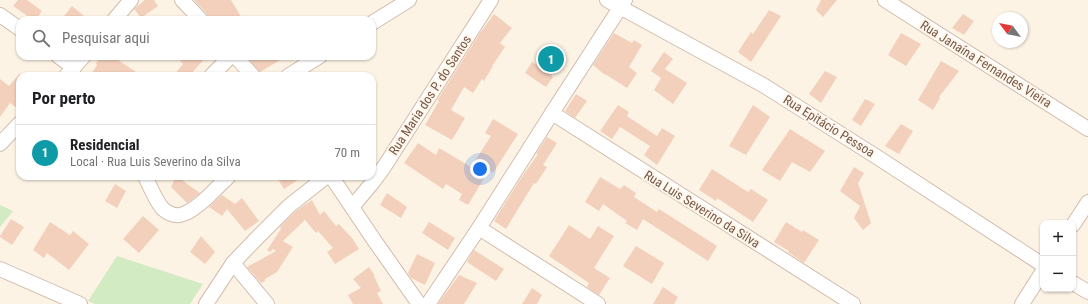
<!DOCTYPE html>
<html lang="pt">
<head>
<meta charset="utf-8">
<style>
	:root { --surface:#fff; --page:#f6f6f6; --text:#202124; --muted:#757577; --line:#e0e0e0; --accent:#ea6846 }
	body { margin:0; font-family:"Roboto Condensed",sans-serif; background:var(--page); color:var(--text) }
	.controls { position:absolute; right:12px; bottom:12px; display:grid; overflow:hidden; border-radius:8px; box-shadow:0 1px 3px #0004 }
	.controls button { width:36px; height:36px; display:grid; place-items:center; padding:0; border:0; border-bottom:1px solid var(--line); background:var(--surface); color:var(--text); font:20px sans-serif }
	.compass { position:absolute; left:992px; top:12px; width:36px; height:36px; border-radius:50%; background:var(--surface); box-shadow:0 1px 3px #0004; rotate:302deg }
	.you { position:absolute; left:480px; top:169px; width:14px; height:14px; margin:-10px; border:3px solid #fff; border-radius:50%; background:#1a73e8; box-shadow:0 0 0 6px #1a73e833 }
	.badge { display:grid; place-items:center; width:26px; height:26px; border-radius:50%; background:var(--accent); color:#fff; font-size:13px; font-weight:700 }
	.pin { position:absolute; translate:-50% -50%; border:2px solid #fff; box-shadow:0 1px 4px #0006 }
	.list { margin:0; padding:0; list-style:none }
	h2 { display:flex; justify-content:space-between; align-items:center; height:52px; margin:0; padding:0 16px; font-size:17px }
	h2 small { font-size:13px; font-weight:400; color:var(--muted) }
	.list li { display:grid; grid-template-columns:26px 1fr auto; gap:12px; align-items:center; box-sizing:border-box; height:56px; padding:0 16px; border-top:1px solid var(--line) }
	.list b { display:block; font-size:15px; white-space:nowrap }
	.list p { margin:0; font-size:13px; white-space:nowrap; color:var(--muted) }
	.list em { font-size:13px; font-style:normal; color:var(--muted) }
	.icon { flex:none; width:22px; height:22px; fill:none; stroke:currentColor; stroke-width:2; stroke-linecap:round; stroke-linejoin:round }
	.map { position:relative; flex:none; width:1088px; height:304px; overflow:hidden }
	.search { position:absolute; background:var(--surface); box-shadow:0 1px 3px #0004; left:16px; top:16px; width:360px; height:44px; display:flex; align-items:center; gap:10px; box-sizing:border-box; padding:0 14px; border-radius:12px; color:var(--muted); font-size:15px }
	.panel { position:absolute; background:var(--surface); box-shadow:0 1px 3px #0004; left:16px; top:72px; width:360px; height:108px; border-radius:12px }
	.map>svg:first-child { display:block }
	.green { fill:#d3ebc2 }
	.building { fill:#f3d0bb }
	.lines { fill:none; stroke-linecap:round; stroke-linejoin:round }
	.minor-casing { stroke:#d1bcad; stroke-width:16 }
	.minor { stroke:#fff; stroke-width:14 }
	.labels { text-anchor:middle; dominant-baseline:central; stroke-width:4; stroke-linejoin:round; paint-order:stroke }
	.street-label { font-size:13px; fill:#765849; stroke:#fff7eb }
</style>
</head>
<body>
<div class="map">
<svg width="1088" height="304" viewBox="0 0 1088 304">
	<rect width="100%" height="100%" fill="#fdf3e4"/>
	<!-- green -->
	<g class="green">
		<polygon points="0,205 13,211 0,227"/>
		<polygon points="117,256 203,284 190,304 95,304 88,301"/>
	</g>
	<!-- building -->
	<g class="building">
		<polygon points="18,0 27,0 42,11 36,20 33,20 13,6"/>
		<polygon points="145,0 154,0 158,6 141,18 134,9"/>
		<polygon points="194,0 231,0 243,20 210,20 207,14"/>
		<polygon points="821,0 837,0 823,17 816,10"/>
		<polygon points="72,6 89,20 61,20"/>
		<polygon points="769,10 781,16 751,62 738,52 751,32 753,34"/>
		<polygon points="494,14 512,28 500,43 505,47 492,66 493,66 484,81 482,79 473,93 464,87 451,110 465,118 452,140 425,125 439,101 437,100 438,99 480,33"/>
		<polygon points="963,14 974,21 964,35 952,28"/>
		<polygon points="614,33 632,43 634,40 642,45 629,67 637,73 627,88 605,74 605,75 593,65"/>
		<polygon points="901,33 921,44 906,66 888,55"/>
		<polygon points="548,47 564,56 551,76 553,77 546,87 525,73 532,62 537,65"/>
		<polygon points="664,52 673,59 665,69 687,83 673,104 654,90 661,78 651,71"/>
		<polygon points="102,56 122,56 118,60 142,76 90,76 97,65 96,63"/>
		<polygon points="176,56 207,56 189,76 173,76 183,64"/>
		<polygon points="246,56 287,56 260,72"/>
		<polygon points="941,61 959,71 939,97 940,98 933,110 918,100"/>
		<polygon points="825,71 837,77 821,103 809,94"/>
		<polygon points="20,73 20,100 15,107 10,103 0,117 0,79 9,86"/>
		<polygon points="576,94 587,101 575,118 565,111"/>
		<polygon points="865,99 875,104 861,126 852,120"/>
		<polygon points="618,105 629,112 627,116 657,136 662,128 675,136 657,165 644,155 650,146 620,127 612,139 600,131"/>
		<polygon points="753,105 770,117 746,155 729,146"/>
		<polygon points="493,119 518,134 493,173 489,170 468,205 459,200 462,194 446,184 443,189 404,163 418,143 436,155 439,148 471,167 491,136 485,133"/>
		<polygon points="901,124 913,131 899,154 885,146"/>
		<polygon points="790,129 825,151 810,172 792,162 780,181 762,170"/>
		<polygon points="547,137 557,143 543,165 547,167 536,184 534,183 506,229 494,221 521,178 538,154 536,154"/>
		<polygon points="854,167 864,173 858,183 871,223 863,230 854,218 860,206 840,191"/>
		<polygon points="712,169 748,192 751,189 768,200 753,222 717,198 716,201 699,190"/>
		<polygon points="176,176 200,193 187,203 171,187"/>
		<polygon points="276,176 304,176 284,189"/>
		<polygon points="600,177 620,189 624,185 636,193 634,197 657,212 659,209 717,246 708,261 643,219 637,230 625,223 627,221 603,204 599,211 585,202"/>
		<polygon points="115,184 126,191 117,208 105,201"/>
		<polygon points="387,193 407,207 401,218 380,205"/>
		<polygon points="222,195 235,204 242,198 259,221 245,231 227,209 222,216 209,207"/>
		<polygon points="312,200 320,215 324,211 336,226 339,224 352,238 359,249 335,264 327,252 333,248 318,231 316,233 305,220 283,241 293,247 277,272 265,279 265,281 261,283 247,267 276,251 273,249 270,252 267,250 281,229 280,227 295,212 306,204"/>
		<polygon points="143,216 159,230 139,253 123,239"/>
		<polygon points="11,219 24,227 12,245 0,237 0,236"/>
		<polygon points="50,222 70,235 73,231 89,244 69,270 47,253 44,258 33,250"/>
		<polygon points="429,222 455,238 448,250 422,233"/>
		<polygon points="786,222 802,232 803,230 819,240 804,263 788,252 789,251 774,242"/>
		<polygon points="569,225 590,239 598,226 614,236 594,268 610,278 599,295 587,287 589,283 549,256"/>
		<polygon points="201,236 215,252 205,264 190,252"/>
		<polygon points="636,246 664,263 652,284 623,266"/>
		<polygon points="474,250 504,269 496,281 467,262"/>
		<polygon points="417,254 435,263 425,285 411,278 408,273"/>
		<polygon points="369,267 375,276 374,276 381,291 377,293 383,304 353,304 348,295 361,288 353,279"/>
		<polygon points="459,275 477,283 464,304 438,304"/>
		<polygon points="663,287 678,297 674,304 653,304"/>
		<polygon points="532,288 542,295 537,304 522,304"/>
	</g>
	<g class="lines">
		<!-- minor casing -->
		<g class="minor-casing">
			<g id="minor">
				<polyline points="182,0 201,20"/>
				<polyline points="607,0 763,85 877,157 1043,265"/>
				<polyline points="885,0 1088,129"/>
				<polyline points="0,15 20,29"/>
				<polyline points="114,20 131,0"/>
				<polyline points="372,23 409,0"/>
				<polyline points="58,56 74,68"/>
				<polyline points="235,56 253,76"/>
				<polyline points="66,76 84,56"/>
				<polyline points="211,76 231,56"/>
				<polyline points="288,76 320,56"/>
				<polyline points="552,113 853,304"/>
				<polyline points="0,144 20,123"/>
				<path d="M145 176C150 186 156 202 163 209 168 213 175 216 180 215 196 212 217 187 229 176"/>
				<polyline points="331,176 374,240 419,304"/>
				<polyline points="352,207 373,182 384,167 491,0"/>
				<polyline points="1073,225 1088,202"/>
				<polyline points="479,228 598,304"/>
				<polyline points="233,263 267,304"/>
				<polyline points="0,269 80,304"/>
				<polyline points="1073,283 1088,292"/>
				<polyline points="206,304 233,263 254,241 289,206 327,176"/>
				<polyline points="428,304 479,228 552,113 625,0"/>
				<polyline points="1022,304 1043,271"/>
			</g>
		</g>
		<!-- minor -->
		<use href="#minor" class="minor"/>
	</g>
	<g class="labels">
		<!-- street labels -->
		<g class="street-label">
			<text transform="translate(986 64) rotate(32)">Rua Janaína Fernandes Vieira</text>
			<text transform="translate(430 95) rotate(-57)">Rua Maria dos P. do Santos</text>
			<text transform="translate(829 126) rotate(32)">Rua Epitácio Pessoa</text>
			<text transform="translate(702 209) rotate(32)">Rua Luis Severino da Silva</text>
		</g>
	</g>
</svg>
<div class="controls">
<button>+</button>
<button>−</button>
</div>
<svg class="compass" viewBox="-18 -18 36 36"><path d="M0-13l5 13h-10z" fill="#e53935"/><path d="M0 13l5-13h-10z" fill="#757577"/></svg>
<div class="you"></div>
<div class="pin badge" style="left:551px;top:59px;background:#0f9aa8">1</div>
<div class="search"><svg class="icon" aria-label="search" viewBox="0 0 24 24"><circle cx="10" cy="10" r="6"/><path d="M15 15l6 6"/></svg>Pesquisar aqui</div>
<section class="panel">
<h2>Por perto<small></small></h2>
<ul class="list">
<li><span class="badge" style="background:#0f9aa8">1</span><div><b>Residencial</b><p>Local · Rua Luis Severino da Silva</p></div><em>70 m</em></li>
</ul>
</section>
</div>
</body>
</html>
